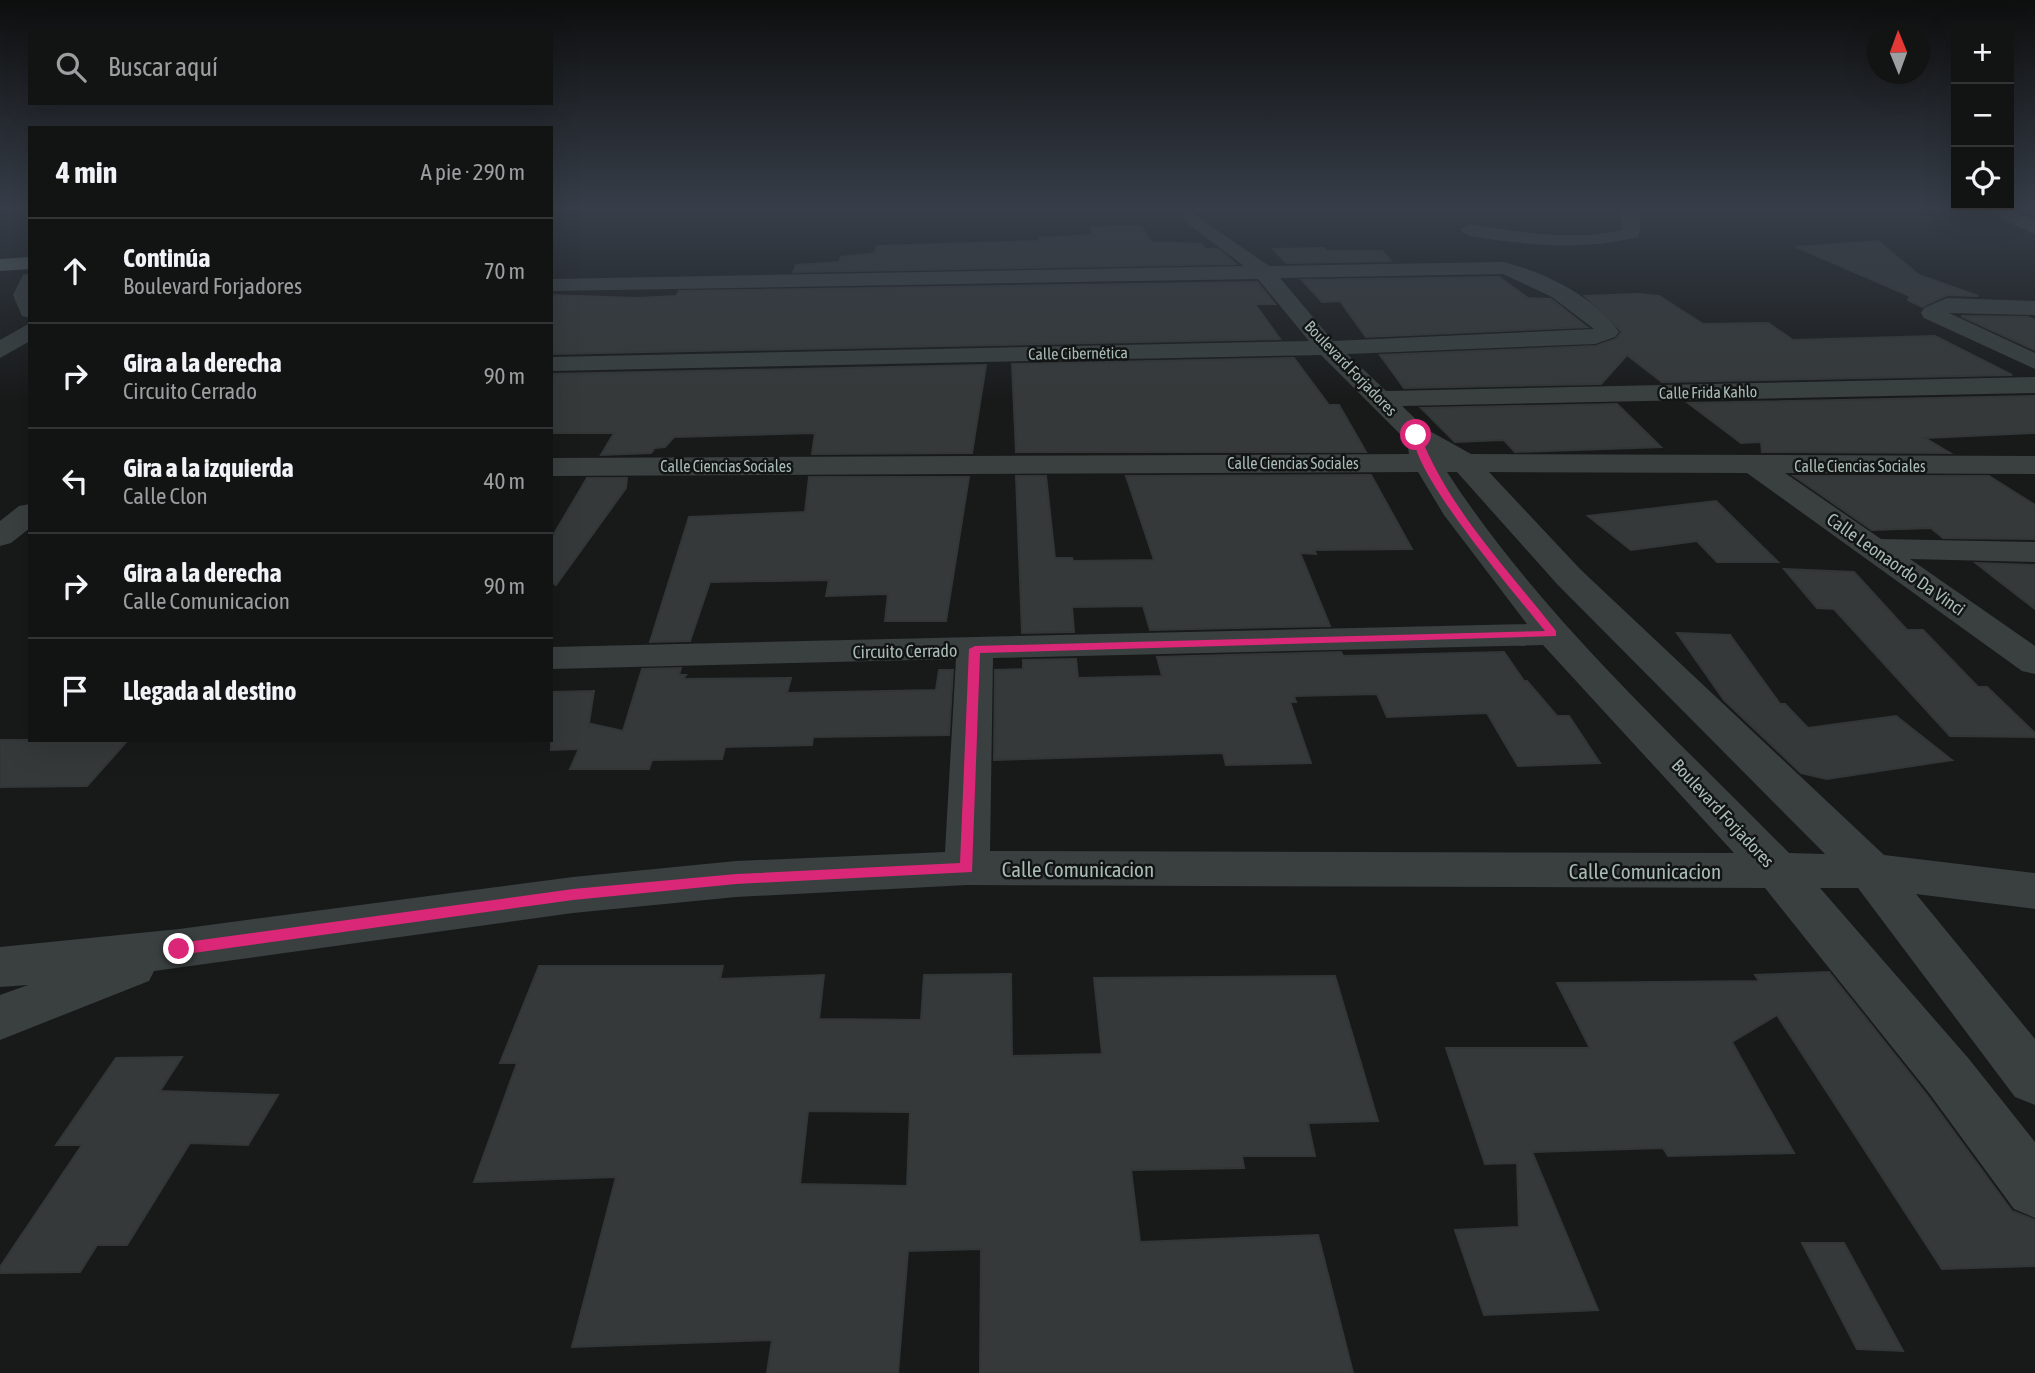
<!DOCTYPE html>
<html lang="es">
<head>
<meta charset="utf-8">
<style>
	:root { --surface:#121414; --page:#1b1d1d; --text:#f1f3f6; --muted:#9c9ea0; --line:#313334 }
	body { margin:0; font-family:"Asap Condensed",sans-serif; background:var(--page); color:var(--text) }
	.controls { position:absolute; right:21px; top:21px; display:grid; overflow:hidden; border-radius:0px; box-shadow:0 7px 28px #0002 }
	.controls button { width:63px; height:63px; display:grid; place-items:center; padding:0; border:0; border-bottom:2px solid var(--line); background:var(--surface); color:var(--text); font:35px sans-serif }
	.compass { position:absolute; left:1867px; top:21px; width:63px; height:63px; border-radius:50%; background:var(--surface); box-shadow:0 7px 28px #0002; rotate:359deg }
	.stop { position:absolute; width:21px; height:21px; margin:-16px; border:5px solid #db2777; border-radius:50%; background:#fff }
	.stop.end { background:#db2777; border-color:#fff; box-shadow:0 2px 7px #0008 }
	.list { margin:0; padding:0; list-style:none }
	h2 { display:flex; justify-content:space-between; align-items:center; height:91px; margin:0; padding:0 28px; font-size:30px }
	h2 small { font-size:23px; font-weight:400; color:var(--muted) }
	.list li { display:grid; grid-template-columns:46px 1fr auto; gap:21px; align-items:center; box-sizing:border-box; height:105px; padding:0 28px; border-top:2px solid var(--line) }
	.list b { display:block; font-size:26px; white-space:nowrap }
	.list p { margin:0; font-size:23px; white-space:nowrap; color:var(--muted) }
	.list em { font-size:23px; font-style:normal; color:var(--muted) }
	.icon { flex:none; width:38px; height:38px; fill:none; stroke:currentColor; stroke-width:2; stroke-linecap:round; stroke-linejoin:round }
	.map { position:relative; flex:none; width:2035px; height:1373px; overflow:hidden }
	.search { position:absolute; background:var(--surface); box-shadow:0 7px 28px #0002; left:28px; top:28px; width:525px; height:77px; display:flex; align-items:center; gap:18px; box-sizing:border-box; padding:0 24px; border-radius:0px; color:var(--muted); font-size:26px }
	.panel { position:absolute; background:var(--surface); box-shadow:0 7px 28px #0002; left:28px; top:126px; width:525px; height:616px; border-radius:0px }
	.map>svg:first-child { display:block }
	.building { fill:#353939; stroke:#323636; stroke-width:2; fill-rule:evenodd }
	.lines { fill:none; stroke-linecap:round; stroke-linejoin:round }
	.minor { fill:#39403f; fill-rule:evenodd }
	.major { fill:#545f5d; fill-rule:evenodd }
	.route { fill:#db2777 }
	.labels { text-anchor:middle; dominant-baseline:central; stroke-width:5; stroke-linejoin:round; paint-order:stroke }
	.far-street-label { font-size:16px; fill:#a9bbb6; stroke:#131515 }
	.street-label { font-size:18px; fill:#a9bbb6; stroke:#131515 }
	.near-street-label { font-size:21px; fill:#a9bbb6; stroke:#131515 }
</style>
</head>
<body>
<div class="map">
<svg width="2035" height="1373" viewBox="0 0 2035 1373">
	<rect width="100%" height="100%" fill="#181a1a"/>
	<!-- building -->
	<g class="building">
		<polygon points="1141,226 1151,242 1201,244 1205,249 1218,249 1236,264 793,272 796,265 839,262 841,257 875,253 877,246 1040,241 1040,238 1093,235 1091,227"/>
		<polygon points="1878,241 1919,275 1978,296 1947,295 1922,307 1908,300 1910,296 1796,247"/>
		<polygon points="1324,248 1327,251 1382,251 1391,261 1286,263 1273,249"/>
		<polygon points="1499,277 1528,298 1551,299 1587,327 1366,337 1340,301 1322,302 1302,280"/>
		<polygon points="1257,282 1275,304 1255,304 1280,339 551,354 551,295 638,298 676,296 679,291"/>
		<polygon points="1639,294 1659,296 1703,324 1768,323 1793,340 1935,336 2012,375 1662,382 1627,355 1601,384 1404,388 1380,355 1596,346 1616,339 1622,332 1585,296"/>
		<polygon points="1961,316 2028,317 2035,320 2035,350"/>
		<polygon points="1294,358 1329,405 1339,405 1366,452 1016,452 1012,364"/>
		<polygon points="986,365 972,453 812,454 815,433 674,437 665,447 655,448 651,453 601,455 614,433 551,433 551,374"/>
		<polygon points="2035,396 2035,433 1925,438 1950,453 1762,452 1761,442 1741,443 1688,403"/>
		<polygon points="1617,404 1661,447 1515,452 1504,440 1455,442 1421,408"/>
		<polygon points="1371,475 1412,549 1314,550 1316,554 1300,553 1330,626 1150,630 1143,606 1072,607 1074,632 1022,633 1016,476 1046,476 1055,558 1072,558 1073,561 1154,560 1126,476"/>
		<polygon points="1794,476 1989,476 2035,505 2035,539 1943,538 1931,528 1872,530"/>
		<polygon points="809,477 969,477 946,621 885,621 888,594 826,596 829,580 710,582 690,641 650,642 689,517 805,512"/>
		<polygon points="587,478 627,478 626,488 556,585 551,582 551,539"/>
		<polygon points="1716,501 1778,562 1717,562 1697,541 1631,550 1588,516"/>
		<polygon points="1976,563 2035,565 2035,609 1996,579"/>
		<polygon points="1784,569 1854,572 1907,630 1923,630 1978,687 1987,687 2035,733 2035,737 1950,736 1834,609 1817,608"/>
		<polygon points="1677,633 1730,635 1780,704 1785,704 1808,728 1896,716 1952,760 1827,779 1801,773 1724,700"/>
		<polygon points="1341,652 1343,656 1504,652 1524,681 1527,681 1557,716 1569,716 1600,763 1518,766 1487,713 1387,717 1377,694 1294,696 1296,702 1290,702 1311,763 1226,765 1223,753 994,760 995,670 1023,669 1023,660 1076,659 1078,678 1162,676 1157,657"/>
		<polygon points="681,668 679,675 686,675 683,679 791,678 787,693 936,690 939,670 953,670 949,735 813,737 812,745 725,747 722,759 652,760 649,769 570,769 579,749 551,750 551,692 594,691 588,729 591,724 623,731 642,669"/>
		<polygon points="0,740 128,740 87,786 0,787"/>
		<path d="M539 966H723L720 979 824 975 819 1019 921 1020 924 975 1011 974 1012 1056 1102 1054 1094 978 1335 976 1378 1121 1308 1123 1315 1156H1242L1244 1168 1131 1170 1140 1242 1318 1235 1353 1373H980L981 1249 908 1251 898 1373H767L772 1340 572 1347 616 1177 474 1182 517 1063H500ZM808 1111 910 1112 907 1186 800 1184Z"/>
		<polygon points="1829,972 1927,1095 2012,1211 2035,1220 2035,1266 1942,1269 1777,1015 1732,1042 1794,1153 1668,1156 1663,1148 1532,1152 1598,1310 1484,1315 1455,1230 1519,1227 1517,1163 1485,1164 1446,1048 1590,1048 1557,983 1759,981 1755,975"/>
		<polygon points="182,1057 160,1091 278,1095 248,1145 190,1143 127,1245 97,1245 80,1272 0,1273 0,1267 82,1145 56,1145 116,1058"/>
		<polygon points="1802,1243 1844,1243 1903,1351 1857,1349"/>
	</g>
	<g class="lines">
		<!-- minor -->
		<g class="minor">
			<path d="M1619 207H1637L1641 223 1638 237C1580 251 1527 245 1469 236L1460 230 1469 224C1519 232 1572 242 1622 230Z"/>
			<polygon points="1976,207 2001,207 2035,221 2035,234"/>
			<path d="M1192 213 1269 266 1503 262C1545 272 1593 296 1619 332L1615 337 1595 344 1347 354 1386 391 2035 377V393L1402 406 1426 429 1471 454 2035 456V474L1785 473 1881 539 2035 542V562L1910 559 2035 646V674L2022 671 1747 473 1489 472 1581 570 1884 855 2035 873V909L1916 894 2035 1039V1105L2015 1097 1858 888H1820L1969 1059 2035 1142V1218L2014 1209 1929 1093 1765 888 967 885 736 897 573 913 154 971 149 981 0 1040V995L28 985 0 987V947L179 929 573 877 736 861 945 852 956 659 551 669V647L1527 624 1444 515 1418 472 551 476V458L1409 454 1407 441 1321 355 551 371V357L1309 341 1258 279 551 291V279L1244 266 1186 222 1183 218 1186 214ZM1503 274 1552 297 1594 329 1333 341 1280 278ZM1447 472H1457L1557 584 1825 854 1789 853C1670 732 1540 615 1447 472ZM1543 645 1734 853 990 851 993 658Z"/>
			<polygon points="30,273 30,318 22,316 13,295 23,275"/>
			<polygon points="1947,298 2035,301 2035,315 1949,313 2035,353 2035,369 1924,318 1921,313 1924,308"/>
			<polygon points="30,323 30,341 0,358 0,340"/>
			<polygon points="30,504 30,528 11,543 0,546 0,521 19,506"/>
		</g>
		<!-- major -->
		<polygon class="major" points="30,257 30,269 0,271 0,259"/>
	</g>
	<!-- sky -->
	<linearGradient id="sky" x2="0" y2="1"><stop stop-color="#0d0e0e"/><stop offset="0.52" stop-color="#373e49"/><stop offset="1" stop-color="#373e49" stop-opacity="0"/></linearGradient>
	<rect width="2035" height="400" fill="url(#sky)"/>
	<!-- route -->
	<path class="route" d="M1413 434 1420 435C1449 509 1508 570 1556 631V636L980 653 972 872 736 884 573 900 179 955 172 949 179 943 573 889 736 874 960 863 969 649 975 646 1545 631C1515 593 1413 476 1413 434Z"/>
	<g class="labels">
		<!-- far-street labels -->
		<g class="far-street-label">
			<text transform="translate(1078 353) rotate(-1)">Calle Cibernética</text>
			<text transform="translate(1351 368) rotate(46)">Boulevard Forjadores</text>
			<text transform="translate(1708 392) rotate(-1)">Calle Frida Kahlo</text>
			<text x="1293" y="463">Calle Ciencias Sociales</text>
			<text x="726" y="466">Calle Ciencias Sociales</text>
			<text x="1860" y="466">Calle Ciencias Sociales</text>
		</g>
		<!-- street labels -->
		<g class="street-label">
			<text transform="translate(1896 564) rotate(35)">Calle Leonaordo Da Vinci</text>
			<text transform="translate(905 651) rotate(-1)">Circuito Cerrado</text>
			<text transform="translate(1723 813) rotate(47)">Boulevard Forjadores</text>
		</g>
		<!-- near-street labels -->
		<g class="near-street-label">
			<text x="1078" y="869">Calle Comunicacion</text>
			<text x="1645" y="871">Calle Comunicacion</text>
		</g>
	</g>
</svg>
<div class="controls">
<button>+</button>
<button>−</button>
<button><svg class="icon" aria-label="locate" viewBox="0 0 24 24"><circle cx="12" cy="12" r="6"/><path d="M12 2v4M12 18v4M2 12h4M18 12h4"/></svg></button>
</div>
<svg class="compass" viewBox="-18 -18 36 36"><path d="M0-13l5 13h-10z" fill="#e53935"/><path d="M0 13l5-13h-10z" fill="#9c9ea0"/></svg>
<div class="stop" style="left:1416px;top:435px"></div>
<div class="stop end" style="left:179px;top:949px"></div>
<div class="search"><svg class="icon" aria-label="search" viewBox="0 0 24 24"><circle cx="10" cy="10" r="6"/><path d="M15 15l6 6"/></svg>Buscar aquí</div>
<section class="panel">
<h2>4 min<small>A pie · 290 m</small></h2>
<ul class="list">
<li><svg class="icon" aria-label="ahead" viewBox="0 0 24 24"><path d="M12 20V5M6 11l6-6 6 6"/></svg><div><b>Continúa</b><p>Boulevard Forjadores</p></div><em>70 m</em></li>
<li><svg class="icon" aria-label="right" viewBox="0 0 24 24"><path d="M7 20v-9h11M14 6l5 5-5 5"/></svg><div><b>Gira a la derecha</b><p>Circuito Cerrado</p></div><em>90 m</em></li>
<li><svg class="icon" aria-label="left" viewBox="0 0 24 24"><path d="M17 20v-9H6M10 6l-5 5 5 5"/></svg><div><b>Gira a la izquierda</b><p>Calle Clon</p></div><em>40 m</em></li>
<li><svg class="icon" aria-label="right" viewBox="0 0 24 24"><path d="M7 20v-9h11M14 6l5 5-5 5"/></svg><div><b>Gira a la derecha</b><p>Calle Comunicacion</p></div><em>90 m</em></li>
<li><svg class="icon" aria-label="arrive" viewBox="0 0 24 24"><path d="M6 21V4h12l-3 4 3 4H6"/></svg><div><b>Llegada al destino</b></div></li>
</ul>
</section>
</div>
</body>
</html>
